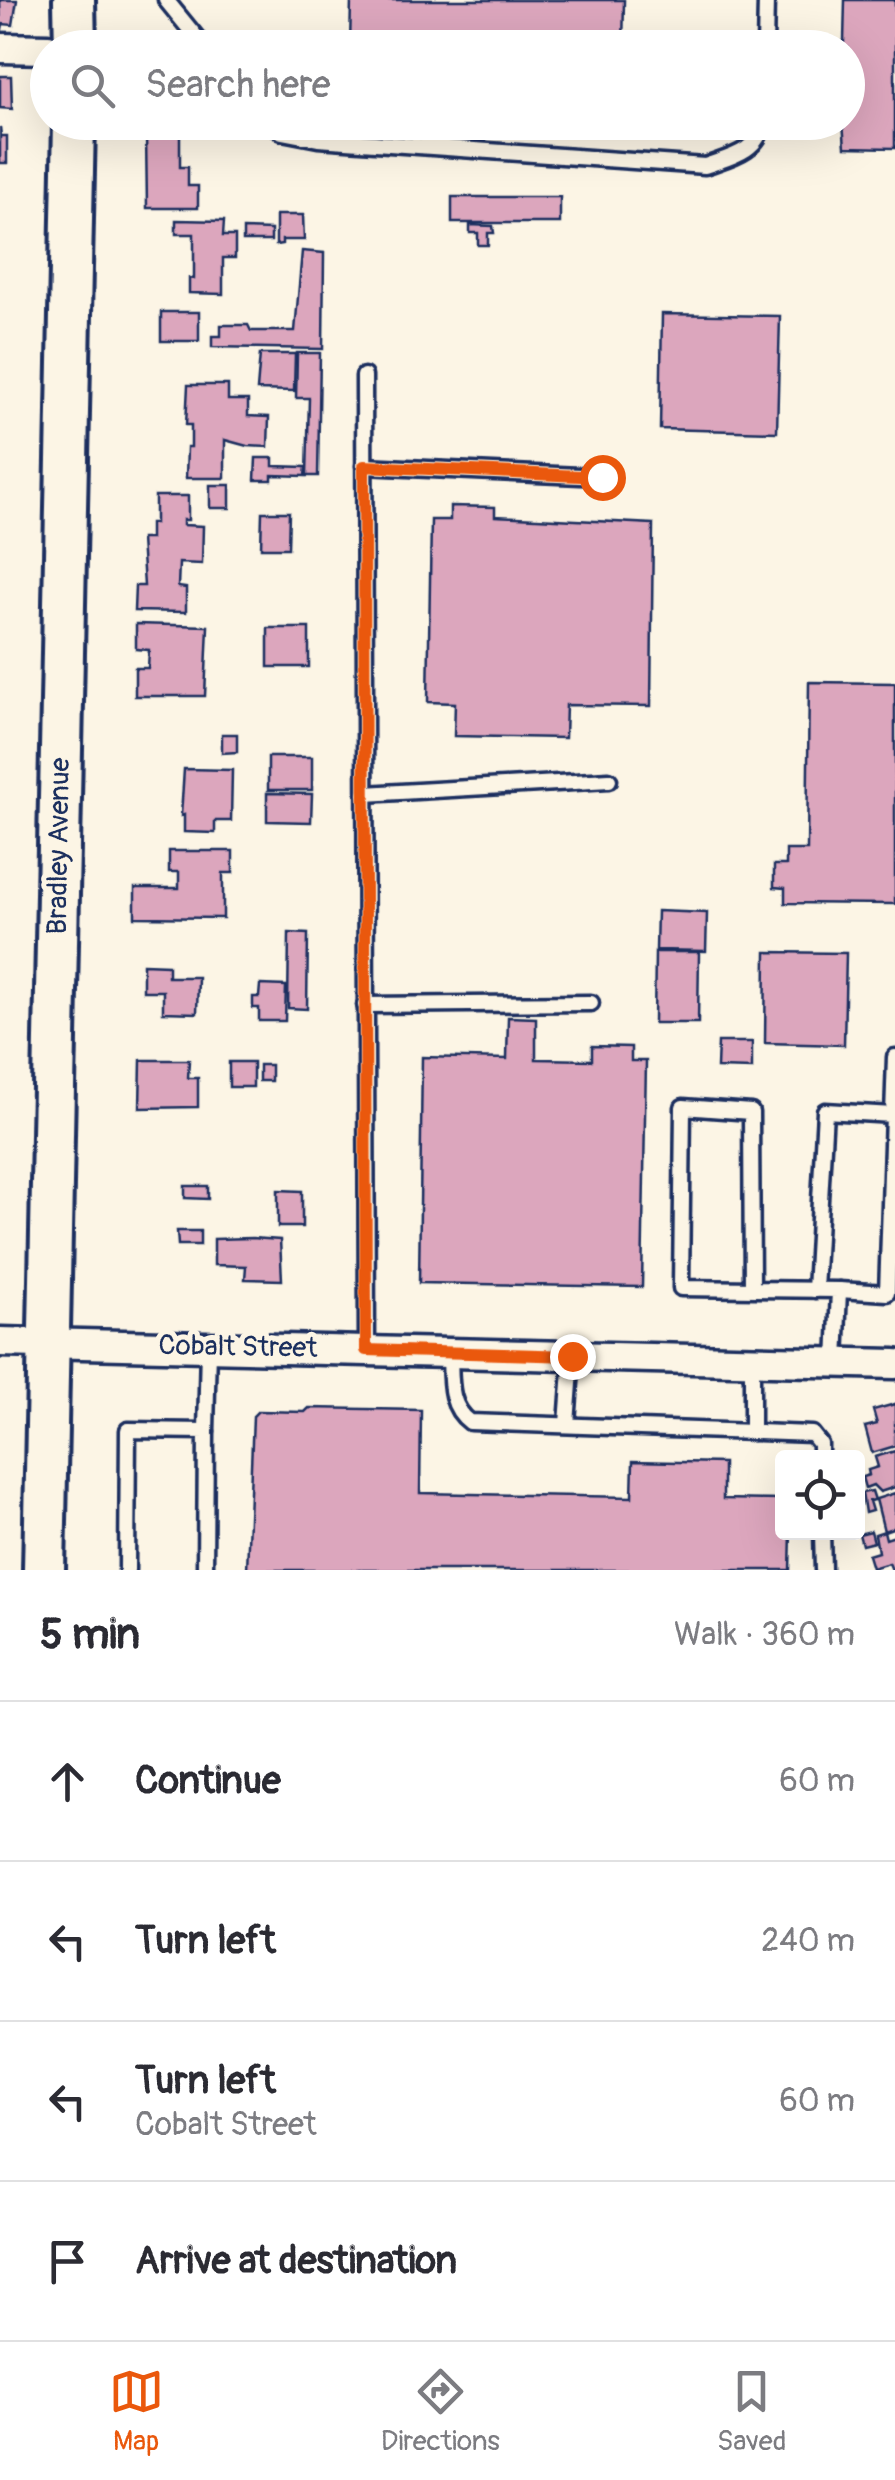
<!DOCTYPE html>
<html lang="en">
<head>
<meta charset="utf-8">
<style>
	:root { --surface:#fff; --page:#f2f2f3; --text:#2b2b33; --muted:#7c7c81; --line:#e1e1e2; --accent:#ea580c }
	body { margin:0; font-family:Pangolin,sans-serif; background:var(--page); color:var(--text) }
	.controls { position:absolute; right:30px; bottom:30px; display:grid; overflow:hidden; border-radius:10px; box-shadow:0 10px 40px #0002 }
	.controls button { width:90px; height:90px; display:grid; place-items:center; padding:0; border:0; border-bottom:2px solid var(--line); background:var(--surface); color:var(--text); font:50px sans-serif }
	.stop { position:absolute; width:30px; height:30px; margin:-22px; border:8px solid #ea580c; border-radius:50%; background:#fff }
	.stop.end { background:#ea580c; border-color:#fff; box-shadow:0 2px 10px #0008 }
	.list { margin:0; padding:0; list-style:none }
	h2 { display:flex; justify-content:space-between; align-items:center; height:130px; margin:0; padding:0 40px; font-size:42px }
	h2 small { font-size:32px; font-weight:400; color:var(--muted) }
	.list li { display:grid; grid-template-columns:65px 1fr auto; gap:30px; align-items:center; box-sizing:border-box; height:160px; padding:0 40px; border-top:2px solid var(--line) }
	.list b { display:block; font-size:38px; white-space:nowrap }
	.list p { margin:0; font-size:32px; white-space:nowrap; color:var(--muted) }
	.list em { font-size:32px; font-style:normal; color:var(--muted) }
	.icon { flex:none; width:55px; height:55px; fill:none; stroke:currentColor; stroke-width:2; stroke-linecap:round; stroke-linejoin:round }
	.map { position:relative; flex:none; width:895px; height:1570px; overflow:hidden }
	.search { position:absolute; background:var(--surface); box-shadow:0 10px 40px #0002; left:30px; right:30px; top:30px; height:110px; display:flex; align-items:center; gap:25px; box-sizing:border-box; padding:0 35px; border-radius:55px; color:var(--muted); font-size:38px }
	.sheet { height:770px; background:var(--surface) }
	nav { display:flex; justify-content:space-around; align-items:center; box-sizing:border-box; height:140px; border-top:2px solid var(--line); background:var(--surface); font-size:28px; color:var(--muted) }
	nav a { display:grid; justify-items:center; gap:5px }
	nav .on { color:var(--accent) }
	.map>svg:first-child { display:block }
	.building { fill:#dca6bd; stroke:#1b2f5e; stroke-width:2.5 }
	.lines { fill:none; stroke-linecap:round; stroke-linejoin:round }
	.lane-casing { stroke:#1b2f5e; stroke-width:21 }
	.street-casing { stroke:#1b2f5e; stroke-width:35 }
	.secondary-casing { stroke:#1b2f5e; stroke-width:48 }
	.lane { stroke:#fcf5e5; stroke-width:14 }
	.street { stroke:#fcf5e5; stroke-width:28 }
	.secondary { stroke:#fcf5e5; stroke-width:40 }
	.route { stroke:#ea580c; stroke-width:12 }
	.labels { text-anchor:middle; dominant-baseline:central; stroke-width:10; stroke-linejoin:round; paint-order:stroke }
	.street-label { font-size:28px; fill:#1b2f5e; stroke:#fcf5e5 }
</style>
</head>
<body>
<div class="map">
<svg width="895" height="1570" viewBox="0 0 895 1570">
	<rect width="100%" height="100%" fill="#fcf5e5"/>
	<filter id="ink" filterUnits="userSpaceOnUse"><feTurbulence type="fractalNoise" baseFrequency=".01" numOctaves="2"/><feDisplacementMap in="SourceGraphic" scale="20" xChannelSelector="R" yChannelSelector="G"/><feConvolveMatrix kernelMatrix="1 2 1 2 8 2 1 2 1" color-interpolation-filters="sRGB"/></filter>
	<g filter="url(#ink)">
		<!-- building -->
		<g class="building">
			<polygon points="0,0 17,0 13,25 3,24 1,34"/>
			<polygon points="351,0 624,0 623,48 350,48"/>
			<polygon points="845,0 895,0 895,148 845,147 843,122 848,122 848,48 840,48 840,42 844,42"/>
			<polygon points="0,76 11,76 12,109 0,108"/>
			<polygon points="0,127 1,136 7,136 7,163 0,163"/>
			<polygon points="146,133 180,134 180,167 188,167 188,186 198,186 198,208 147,208"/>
			<rect x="452" y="197" width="108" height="26"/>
			<polygon points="276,215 303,215 304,240 282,240 282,244 276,245"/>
			<polygon points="176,220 224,221 223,236 235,236 235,258 223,258 223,294 189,293 189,278 194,279 194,234 176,234"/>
			<polygon points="470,225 493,226 494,233 488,233 488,245 478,245 478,233 470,233"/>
			<polygon points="243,229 271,230 271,241 243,241"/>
			<polygon points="302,251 324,253 323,349 212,347 212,336 221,336 221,325 248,325 251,331 295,331"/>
			<rect x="161" y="312" width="38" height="29"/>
			<polygon points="662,314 780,316 777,432 660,429"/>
			<polygon points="297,353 320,353 318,476 307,476 309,398 296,398"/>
			<polygon points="260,354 295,354 294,391 257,390"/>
			<polygon points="188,385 228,385 228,400 248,400 248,416 269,417 268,447 247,446 225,440 225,478 186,478 187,447 191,447 191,425 186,425"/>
			<polygon points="256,458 273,458 273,466 306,467 305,476 272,475 272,480 255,480"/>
			<rect x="210" y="485" width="20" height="23"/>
			<polygon points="155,496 188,496 188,520 183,520 183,525 203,526 202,564 179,563 178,587 186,588 186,612 134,611 135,586 144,586 141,539 150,539 150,523 155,523"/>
			<polygon points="450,506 495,507 495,516 653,524 651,706 566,705 565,738 454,736 455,703 428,702 431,520 450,520"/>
			<polygon points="262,512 289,512 288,548 261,548"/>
			<polygon points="136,624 208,626 205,696 135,696 135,668 148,668 149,650 136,649"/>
			<rect x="268" y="628" width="41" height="39"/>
			<polygon points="809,682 895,683 895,904 785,903 785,888 774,887 774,865 786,865 786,850 807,850"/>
			<polygon points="222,734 237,734 237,752 222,753"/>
			<rect x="268" y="757" width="44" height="33"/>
			<polygon points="184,769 232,770 231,821 215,821 215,833 184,832 184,815 181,816"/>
			<polygon points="267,793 312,794 311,822 267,821"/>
			<polygon points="169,851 233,851 233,873 223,873 223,918 135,917 135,888 179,888 179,872 169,872"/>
			<polygon points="657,911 707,913 706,951 656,950"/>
			<polygon points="289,933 308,934 307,1009 288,1008"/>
			<polygon points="655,952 699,952 698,1023 654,1023"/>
			<polygon points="766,952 846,953 844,1045 765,1043"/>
			<polygon points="143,964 168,965 168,977 198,977 197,1013 163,1012 163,991 143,991"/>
			<polygon points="260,985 286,986 285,1021 259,1021 259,1008 253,1008 253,997 259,997"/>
			<polygon points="508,1017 536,1018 536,1059 592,1060 592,1046 631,1047 631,1061 646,1061 642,1287 419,1283 422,1057 507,1059"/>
			<polygon points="718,1042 752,1042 752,1069 717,1068"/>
			<polygon points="141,1060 189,1060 188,1078 198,1078 198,1107 140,1108"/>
			<rect x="229" y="1062" width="24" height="25"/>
			<rect x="259" y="1065" width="12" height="16"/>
			<polygon points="185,1186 208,1186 208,1199 185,1198"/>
			<polygon points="278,1190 302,1191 302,1227 278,1227"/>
			<polygon points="177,1231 200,1231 200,1245 178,1245"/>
			<polygon points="252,1238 280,1240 282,1280 245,1279 246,1266 214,1265 214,1239"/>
			<polygon points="895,1404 895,1446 872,1453 865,1427 877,1424 873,1410"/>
			<polygon points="309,1408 421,1410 420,1493 632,1497 633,1461 723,1463 723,1499 782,1500 782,1532 791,1532 790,1570 247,1570 253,1416 258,1411 305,1412"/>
			<polygon points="895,1451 895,1487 880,1492 873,1485 865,1488 862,1477 869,1475 868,1470 878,1467 875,1457"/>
			<polygon points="872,1491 875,1500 869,1501 872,1511 865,1513 862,1493"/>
			<polygon points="895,1493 895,1527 884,1531 876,1499"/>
			<polygon points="871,1531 874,1542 862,1545 859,1534"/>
			<polygon points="884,1531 886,1539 895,1536 895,1570 892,1570 889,1563 872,1568 868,1555 878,1552 875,1534"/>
		</g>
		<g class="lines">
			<!-- lane casing -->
			<g class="lane-casing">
				<g id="lane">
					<polyline points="166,0 205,48"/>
					<polyline points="765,48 766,0"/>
					<path d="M271 122 282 132 318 139 705 166C729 157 759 152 763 122"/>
					<polyline points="364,376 367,1350"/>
					<polyline points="364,466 602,477"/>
					<polyline points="365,794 609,780"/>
					<polyline points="365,1005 591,1003"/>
					<polyline points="893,1115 895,1057"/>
					<polyline points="752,1289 751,1112 683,1107 681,1288 839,1290 836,1362"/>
					<polyline points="815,1290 825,1111 893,1115 887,1293 839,1290"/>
					<path d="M450 1353C451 1379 448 1406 470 1422L812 1434 820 1444V1458"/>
					<polyline points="752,1360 752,1432"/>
					<polyline points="567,1424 572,1356"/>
					<polyline points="206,1431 208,1347"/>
					<polyline points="822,1532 823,1570"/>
					<polyline points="127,1570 128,1430 206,1431 205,1570"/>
				</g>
			</g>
			<!-- street casing -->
			<g class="street-casing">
				<g id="street">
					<polyline points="0,48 48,49"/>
					<polyline points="0,1342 895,1364"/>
				</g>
			</g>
			<!-- secondary casing -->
			<g class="secondary-casing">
				<g id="secondary">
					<polyline points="74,0 75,48"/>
					<polyline points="44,1570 74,122"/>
				</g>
			</g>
			<!-- lane -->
			<use href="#lane" class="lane"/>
			<!-- street -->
			<use href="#street" class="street"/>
			<!-- secondary -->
			<use href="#secondary" class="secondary"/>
		</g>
	</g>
	<g class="lines" filter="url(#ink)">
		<!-- route -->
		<polyline class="route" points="572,1356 366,1350 364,466 602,477"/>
	</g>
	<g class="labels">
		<!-- street labels -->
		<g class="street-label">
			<text transform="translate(59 846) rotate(-89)">Bradley Avenue</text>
			<text transform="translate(238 1347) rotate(1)">Cobalt Street</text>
		</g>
	</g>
</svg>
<div class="controls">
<button><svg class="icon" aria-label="locate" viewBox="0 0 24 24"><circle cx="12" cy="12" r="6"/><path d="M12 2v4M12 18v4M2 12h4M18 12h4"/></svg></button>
</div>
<div class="stop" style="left:602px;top:477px"></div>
<div class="stop end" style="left:572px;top:1356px"></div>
<div class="search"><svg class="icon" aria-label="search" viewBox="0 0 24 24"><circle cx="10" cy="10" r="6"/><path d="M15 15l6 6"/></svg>Search here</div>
</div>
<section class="sheet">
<h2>5 min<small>Walk · 360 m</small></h2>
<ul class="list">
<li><svg class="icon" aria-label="ahead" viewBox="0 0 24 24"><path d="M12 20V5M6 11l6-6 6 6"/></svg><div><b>Continue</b></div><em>60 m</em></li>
<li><svg class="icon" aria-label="left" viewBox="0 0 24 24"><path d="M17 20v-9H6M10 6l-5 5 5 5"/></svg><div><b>Turn left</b></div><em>240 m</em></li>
<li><svg class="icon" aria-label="left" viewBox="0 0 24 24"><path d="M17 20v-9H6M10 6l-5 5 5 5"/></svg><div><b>Turn left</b><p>Cobalt Street</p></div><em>60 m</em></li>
<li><svg class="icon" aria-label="arrive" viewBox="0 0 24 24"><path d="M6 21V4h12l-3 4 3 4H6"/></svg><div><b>Arrive at destination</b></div></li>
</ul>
</section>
<nav>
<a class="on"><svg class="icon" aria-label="map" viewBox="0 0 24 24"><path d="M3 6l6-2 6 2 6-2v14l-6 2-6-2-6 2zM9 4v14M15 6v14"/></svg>Map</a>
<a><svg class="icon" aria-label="directions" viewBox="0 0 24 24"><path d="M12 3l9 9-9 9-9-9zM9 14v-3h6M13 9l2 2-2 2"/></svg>Directions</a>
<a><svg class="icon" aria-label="saved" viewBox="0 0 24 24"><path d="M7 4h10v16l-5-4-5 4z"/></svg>Saved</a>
</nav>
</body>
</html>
